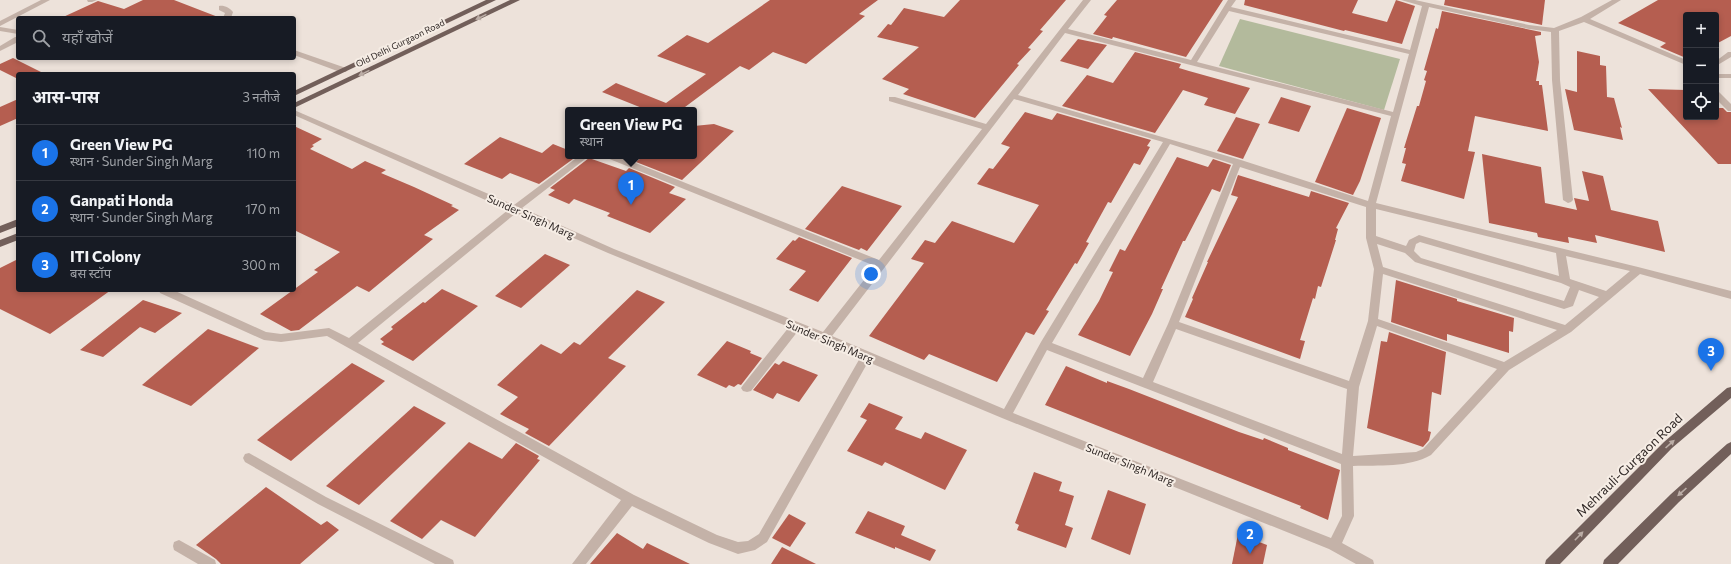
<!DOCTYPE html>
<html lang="hi">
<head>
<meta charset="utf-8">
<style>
	:root { --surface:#171b24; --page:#242831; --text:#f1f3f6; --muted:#9ea1a6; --line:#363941; --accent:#1a73e8 }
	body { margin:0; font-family:Commissioner,"Noto Sans Devanagari",sans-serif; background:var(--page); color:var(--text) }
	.controls { position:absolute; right:12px; top:12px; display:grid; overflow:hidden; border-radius:4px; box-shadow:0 2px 6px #0003 }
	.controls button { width:36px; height:36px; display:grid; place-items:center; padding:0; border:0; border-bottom:1px solid var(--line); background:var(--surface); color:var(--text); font:20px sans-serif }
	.you { position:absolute; left:871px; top:274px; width:14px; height:14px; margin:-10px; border:3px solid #fff; border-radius:50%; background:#1a73e8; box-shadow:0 0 0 6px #1a73e833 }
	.badge { display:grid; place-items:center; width:26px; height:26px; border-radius:50%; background:var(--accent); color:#fff; font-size:13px; font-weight:700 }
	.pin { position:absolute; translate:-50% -33px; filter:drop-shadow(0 1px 2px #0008) }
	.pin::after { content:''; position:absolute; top:21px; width:14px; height:12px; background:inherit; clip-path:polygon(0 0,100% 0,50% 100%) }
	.popup { position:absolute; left:565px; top:107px; width:132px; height:52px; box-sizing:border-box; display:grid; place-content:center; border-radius:4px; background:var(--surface); filter:drop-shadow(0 1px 3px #0005); font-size:13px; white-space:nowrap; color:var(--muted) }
	.popup b { font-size:15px; color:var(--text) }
	.popup::after { content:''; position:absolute; left:50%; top:100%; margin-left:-8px; border:8px solid transparent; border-top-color:var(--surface) }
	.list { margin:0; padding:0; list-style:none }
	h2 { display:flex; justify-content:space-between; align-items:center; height:52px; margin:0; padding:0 16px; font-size:17px }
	h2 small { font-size:13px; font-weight:400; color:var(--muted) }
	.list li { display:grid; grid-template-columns:26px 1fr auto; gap:12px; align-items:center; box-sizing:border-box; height:56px; padding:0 16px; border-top:1px solid var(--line) }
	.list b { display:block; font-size:15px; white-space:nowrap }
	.list p { margin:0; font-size:13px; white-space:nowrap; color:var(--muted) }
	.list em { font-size:13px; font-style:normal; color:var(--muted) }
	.icon { flex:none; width:22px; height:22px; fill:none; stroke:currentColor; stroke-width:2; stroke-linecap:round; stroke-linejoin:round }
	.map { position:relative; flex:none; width:1731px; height:564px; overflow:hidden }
	.search { position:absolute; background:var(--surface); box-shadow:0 2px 6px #0003; left:16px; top:16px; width:280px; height:44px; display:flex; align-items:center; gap:10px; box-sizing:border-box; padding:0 14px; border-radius:4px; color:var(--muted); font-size:15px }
	.panel { position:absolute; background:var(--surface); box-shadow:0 2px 6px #0003; left:16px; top:72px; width:280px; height:220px; border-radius:4px }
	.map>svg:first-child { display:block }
	.green { fill:#b3ba9c }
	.building { fill:#b55e50 }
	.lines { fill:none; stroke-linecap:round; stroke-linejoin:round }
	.minor { fill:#c4b2a8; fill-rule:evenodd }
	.major { fill:#725f5a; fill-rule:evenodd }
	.oneway { fill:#bbada6 }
	.labels { text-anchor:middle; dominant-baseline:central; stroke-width:4; stroke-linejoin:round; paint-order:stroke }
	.far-street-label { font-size:9px; fill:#312927; stroke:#f6ede5 }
	.street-label { font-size:11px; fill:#312927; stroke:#f6ede5 }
	.near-street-label { font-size:13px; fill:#312927; stroke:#f6ede5 }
</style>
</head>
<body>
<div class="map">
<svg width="1731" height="564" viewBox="0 0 1731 564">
	<rect width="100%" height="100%" fill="#ede2da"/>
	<!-- green -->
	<polygon class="green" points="1240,19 1400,59 1384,110 1219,66"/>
	<!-- building -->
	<g class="building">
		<polygon points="143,0 174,0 218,17 218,18 61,18 98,1 124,9"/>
		<polygon points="770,0 878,0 859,14 865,16 806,64 773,52 749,70 740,66 681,110 647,110 602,92 616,83 666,103 706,74 657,56 687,35 708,43"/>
		<polygon points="960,0 1066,0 1040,30 1043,31 1028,48 1031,49 1017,64 1019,65 975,118 903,94 909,89 882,79 919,47 877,37 888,24 891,25 904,8 944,17"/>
		<polygon points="1117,0 1223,0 1186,57 1113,37 1112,39 1093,34 1107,16 1104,15"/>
		<polygon points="1245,0 1358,0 1352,13 1387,22 1396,0 1415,6 1402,44 1345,30 1344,31 1244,5"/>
		<polygon points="1445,0 1545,0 1542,25 1444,5"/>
		<polygon points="1658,0 1731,0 1731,36 1716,44 1716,15 1686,15 1686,58 1660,47 1666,43 1618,23"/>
		<polygon points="1442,11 1541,32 1541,35 1535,36 1539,62 1536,81 1539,81 1539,85 1542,85 1548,131 1475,116 1468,151 1475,152 1464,199 1401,181 1406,164 1402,163 1406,148 1404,148 1417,106 1419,106 1426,81 1424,80 1427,71 1424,70 1436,28 1438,29"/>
		<polygon points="1078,39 1107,45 1088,69 1060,61"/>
		<polygon points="1577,51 1600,56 1600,65 1606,66 1607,97 1614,98 1622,128 1620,127 1623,140 1574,130 1565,89 1577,92"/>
		<polygon points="1135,52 1181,64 1179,68 1189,71 1250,88 1235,114 1204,105 1208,98 1183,90 1155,133 1062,106 1087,75 1113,83"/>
		<polygon points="13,58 45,74 18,74 18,79 0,70 0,64"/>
		<polygon points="1648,89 1686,90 1686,117 1716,117 1716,108 1723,108 1727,112 1731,112 1731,164 1718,164"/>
		<polygon points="1281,97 1311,106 1299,132 1268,123"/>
		<polygon points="18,99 18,118 0,126 0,107"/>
		<polygon points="1347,108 1381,118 1360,181 1353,195 1315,182"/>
		<polygon points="1025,112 1052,120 1057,113 1151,140 1147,146 1150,147 1140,165 1134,163 1111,203 1108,202 1086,242 1089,243 1077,264 1075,263 1046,310 1049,311 1034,335 1026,332 997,382 929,354 924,360 869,336 924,263 911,259 925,240 935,243 952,221 1014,243 1039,205 977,184 989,168 993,169 1010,147 1001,144"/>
		<polygon points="1236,117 1260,124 1243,159 1217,151"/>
		<polygon points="714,124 734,131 682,180 636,162 643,156 694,156 694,126"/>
		<polygon points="294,126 322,139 312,145 314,146 310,149 352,169 365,161 386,170 381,173 414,187 453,205 451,206 459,210 424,235 433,239 369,292 357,286 299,330 291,331 260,314 318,272 314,270 340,252 294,230"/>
		<polygon points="500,137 542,153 553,144 568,150 568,156 577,156 539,184 510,173 502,179 464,164"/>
		<polygon points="1482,154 1541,167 1545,203 1577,210 1574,198 1589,201 1582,171 1603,176 1611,210 1658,221 1665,252 1595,235 1597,243 1568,237 1569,243 1538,237 1537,233 1489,223"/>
		<polygon points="1177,157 1208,167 1213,159 1231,165 1220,192 1212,189 1185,241 1183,241 1161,289 1163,289 1152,314 1130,356 1078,335 1099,301 1113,272 1109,271 1120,249 1125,251"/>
		<polygon points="589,158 626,171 629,168 675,187 669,193 686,199 650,233 607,216 610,213 574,199 569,204 548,195 555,190 550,188"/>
		<polygon points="1238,175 1309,197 1311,191 1349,203 1336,228 1338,229 1335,240 1336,240 1321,287 1318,286 1315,299 1313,298 1300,340 1305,341 1300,359 1185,317 1193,299 1192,298 1208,262 1207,262 1238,197 1231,195"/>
		<polygon points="842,186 902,206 867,251 861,248 859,250 805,229"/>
		<polygon points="799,237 852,258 818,302 789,290 806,271 776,259 793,240 795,241"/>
		<polygon points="545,254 570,265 521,308 495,296"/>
		<polygon points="18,259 18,290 111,290 50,334 0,309 0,268"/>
		<polygon points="1396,280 1457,299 1457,301 1514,318 1513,332 1509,331 1509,353 1447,334 1447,341 1391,322"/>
		<polygon points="442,289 478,306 413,361 381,344 384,342 380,339 393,329 391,327 423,302 425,303"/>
		<polygon points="637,290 665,302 608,358 626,366 549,446 525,433 529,429 500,414 518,397 497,385 541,344 561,354 574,342 580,345"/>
		<polygon points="143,300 182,313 155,333 140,327 103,357 80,350"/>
		<polygon points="208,329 259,348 191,406 142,385"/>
		<polygon points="1389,332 1446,352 1441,395 1432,392 1428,431 1431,432 1429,440 1423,447 1367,428 1381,341 1387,342"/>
		<polygon points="727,341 751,351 750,353 762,358 741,385 738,384 734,387 729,385 726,388 697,375"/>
		<polygon points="783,361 818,375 799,402 777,393 773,399 753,390 775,363 779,365"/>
		<polygon points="352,363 385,381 291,461 257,440"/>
		<polygon points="1066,366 1107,383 1107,381 1129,389 1239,432 1263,440 1264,438 1288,448 1288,450 1340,470 1328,520 1300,508 1301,506 1045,405"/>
		<polygon points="869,403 903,417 895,429 921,439 925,432 967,450 945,490 885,462 882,466 847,451 867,420 860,417"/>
		<polygon points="414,406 446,423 359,505 326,486"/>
		<polygon points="469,442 502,459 516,443 539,456 537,459 540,460 475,537 441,520 422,539 390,521"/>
		<polygon points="1034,472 1062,482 1059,491 1074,496 1065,525 1073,528 1066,548 1017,530 1019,525 1015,523"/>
		<polygon points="266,487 321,525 327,521 339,530 300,564 221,564 216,559 196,545"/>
		<polygon points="1108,490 1146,504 1130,555 1091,539"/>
		<polygon points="868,511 905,526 901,535 936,550 930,561 895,547 895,549 855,533"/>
		<polygon points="789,514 806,523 790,547 772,538"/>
		<polygon points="617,533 643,549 647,543 690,564 590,564"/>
		<polygon points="1238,534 1267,545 1263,564 1232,564"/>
		<polygon points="782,547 816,564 771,564"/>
	</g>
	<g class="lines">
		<!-- minor -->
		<g class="minor">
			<polygon points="41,0 50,0 0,26 0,21"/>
			<polygon points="87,0 97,0 92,2 88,2"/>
			<path d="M1083 0H1091L1068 29 1191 60 1228 0H1236L1231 7 1410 50 1422 6 1401 0H1415L1529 25 1554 28 1581 17 1612 0H1621L1590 19 1686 60V65L1584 22 1559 31 1560 80 1573 200 1571 202 1568 203 1563 200 1552 80 1551 32 1529 29 1429 7 1376 203 1638 267 1731 291V299L1640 274 1571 332 1509 370 1431 455C1408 468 1379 465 1353 466L1354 516 1342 543 1373 560 1374 564H1356L1329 549 1002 418 868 362 767 542 755 550 738 554 709 543 632 506 586 564H572L621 500 327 336 281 342 264 340 160 293 159 290H173L266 332 281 334 329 328 349 338 508 210 294 115V110L514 205 579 156H589L522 208 614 249 823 332 875 266 607 158 606 156H618L879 260 982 129 889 101V97H895L986 124ZM1229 11 1409 54 1393 112 1197 62ZM1065 33 1391 116 1368 201 1241 160 1018 95ZM1014 99 1163 142 1041 342 1004 409 832 336ZM1170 144 1233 164 1168 324 1143 378 1052 343ZM1240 167 1366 207V238L1374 269 1368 321 1349 381 1179 322ZM1376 209 1556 253 1559 276 1419 235 1409 240 1406 246 1376 236ZM516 213 608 253 789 327 743 385 741 388 743 391 747 392 751 391 798 331 860 358 759 534 748 541 738 542 717 535 634 495 358 343ZM1420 242 1561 283 1570 287 1564 301 1421 258 1414 251 1416 244ZM1377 244 1405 253 1415 262 1564 309 1573 306 1579 290 1599 297 1565 325 1383 267ZM1566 256 1630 271 1606 291 1570 279ZM1383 274 1557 330 1504 362 1378 319ZM1377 326 1497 369 1423 449 1416 452 1353 456 1359 387ZM1176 329 1347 389 1342 454 1153 382ZM1047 350 1341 464 1342 516 1331 538 1013 413Z"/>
			<path d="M219 6C224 5 230 8 233 12L231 18H223L225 13 219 10Z"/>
			<polygon points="0,27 18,30 18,34 0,31"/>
			<polygon points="15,37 18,37 18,42 0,51 0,46"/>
			<polygon points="294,50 346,68 347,70 346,72 340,72 294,55"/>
			<polygon points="1728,52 1731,52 1731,57 1716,66 1716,61"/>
			<rect x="1716" y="74" width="15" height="4"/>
			<polygon points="1716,92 1719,92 1731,104 1731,111 1728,111 1716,99"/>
			<polygon points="249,453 326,497 453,560 454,564 435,564 318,504 245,462 243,458 245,454"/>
			<polygon points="179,540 215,560 216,564 198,564 174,550 173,546 174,542"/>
		</g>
		<!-- major -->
		<g class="major">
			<polygon points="486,0 496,0 294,96 294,91"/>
			<polygon points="510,0 520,0 294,108 294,103"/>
			<polygon points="18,219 18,226 0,233 0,226"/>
			<polygon points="18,233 18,240 0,247 0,240"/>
			<polygon points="1731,387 1731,398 1672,448 1560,564 1545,564 1546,560 1664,442 1727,388"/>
			<polygon points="1731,442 1731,454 1679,502 1618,564 1603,564 1604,560 1671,494 1727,444"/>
		</g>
	</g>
	<!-- one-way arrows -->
	<defs><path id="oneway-solid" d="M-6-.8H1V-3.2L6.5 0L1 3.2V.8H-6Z"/></defs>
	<g class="oneway">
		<use href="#oneway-solid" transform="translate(481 17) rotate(154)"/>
		<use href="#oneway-solid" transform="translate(364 73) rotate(154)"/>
		<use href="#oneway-solid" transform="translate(1670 444) rotate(-42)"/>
		<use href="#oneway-solid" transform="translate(1682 492) rotate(138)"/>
		<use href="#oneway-solid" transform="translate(1579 536) rotate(-46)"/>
	</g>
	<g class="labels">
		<!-- far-street labels -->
		<g class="far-street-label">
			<text transform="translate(400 43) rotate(-26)">Old Delhi Gurgaon Road</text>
		</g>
		<!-- street labels -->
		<g class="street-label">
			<text transform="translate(531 216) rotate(24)">Sunder Singh Marg</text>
			<text transform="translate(830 341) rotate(23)">Sunder Singh Marg</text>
			<text transform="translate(1130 464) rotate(22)">Sunder Singh Marg</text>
		</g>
		<!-- near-street labels -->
		<g class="near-street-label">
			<text transform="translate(1629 465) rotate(-44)">Mehrauli-Gurgaon Road</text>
		</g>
	</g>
</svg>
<div class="controls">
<button>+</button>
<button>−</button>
<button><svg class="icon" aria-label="locate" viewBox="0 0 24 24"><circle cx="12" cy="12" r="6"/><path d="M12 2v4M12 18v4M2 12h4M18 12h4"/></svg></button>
</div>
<div class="you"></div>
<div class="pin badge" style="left:631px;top:205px">1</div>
<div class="popup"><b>Green View PG</b>स्थान</div>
<div class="pin badge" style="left:1250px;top:554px">2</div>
<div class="pin badge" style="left:1711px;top:371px">3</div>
<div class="search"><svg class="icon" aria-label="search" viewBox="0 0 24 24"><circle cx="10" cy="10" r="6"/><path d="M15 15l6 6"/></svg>यहाँ खोजें</div>
<section class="panel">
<h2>आस-पास<small>3 नतीजे</small></h2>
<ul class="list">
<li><span class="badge">1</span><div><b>Green View PG</b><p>स्थान · Sunder Singh Marg</p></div><em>110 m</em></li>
<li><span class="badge">2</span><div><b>Ganpati Honda</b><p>स्थान · Sunder Singh Marg</p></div><em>170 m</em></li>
<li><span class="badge">3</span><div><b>ITI Colony</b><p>बस स्टॉप</p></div><em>300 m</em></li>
</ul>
</section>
</div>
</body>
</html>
